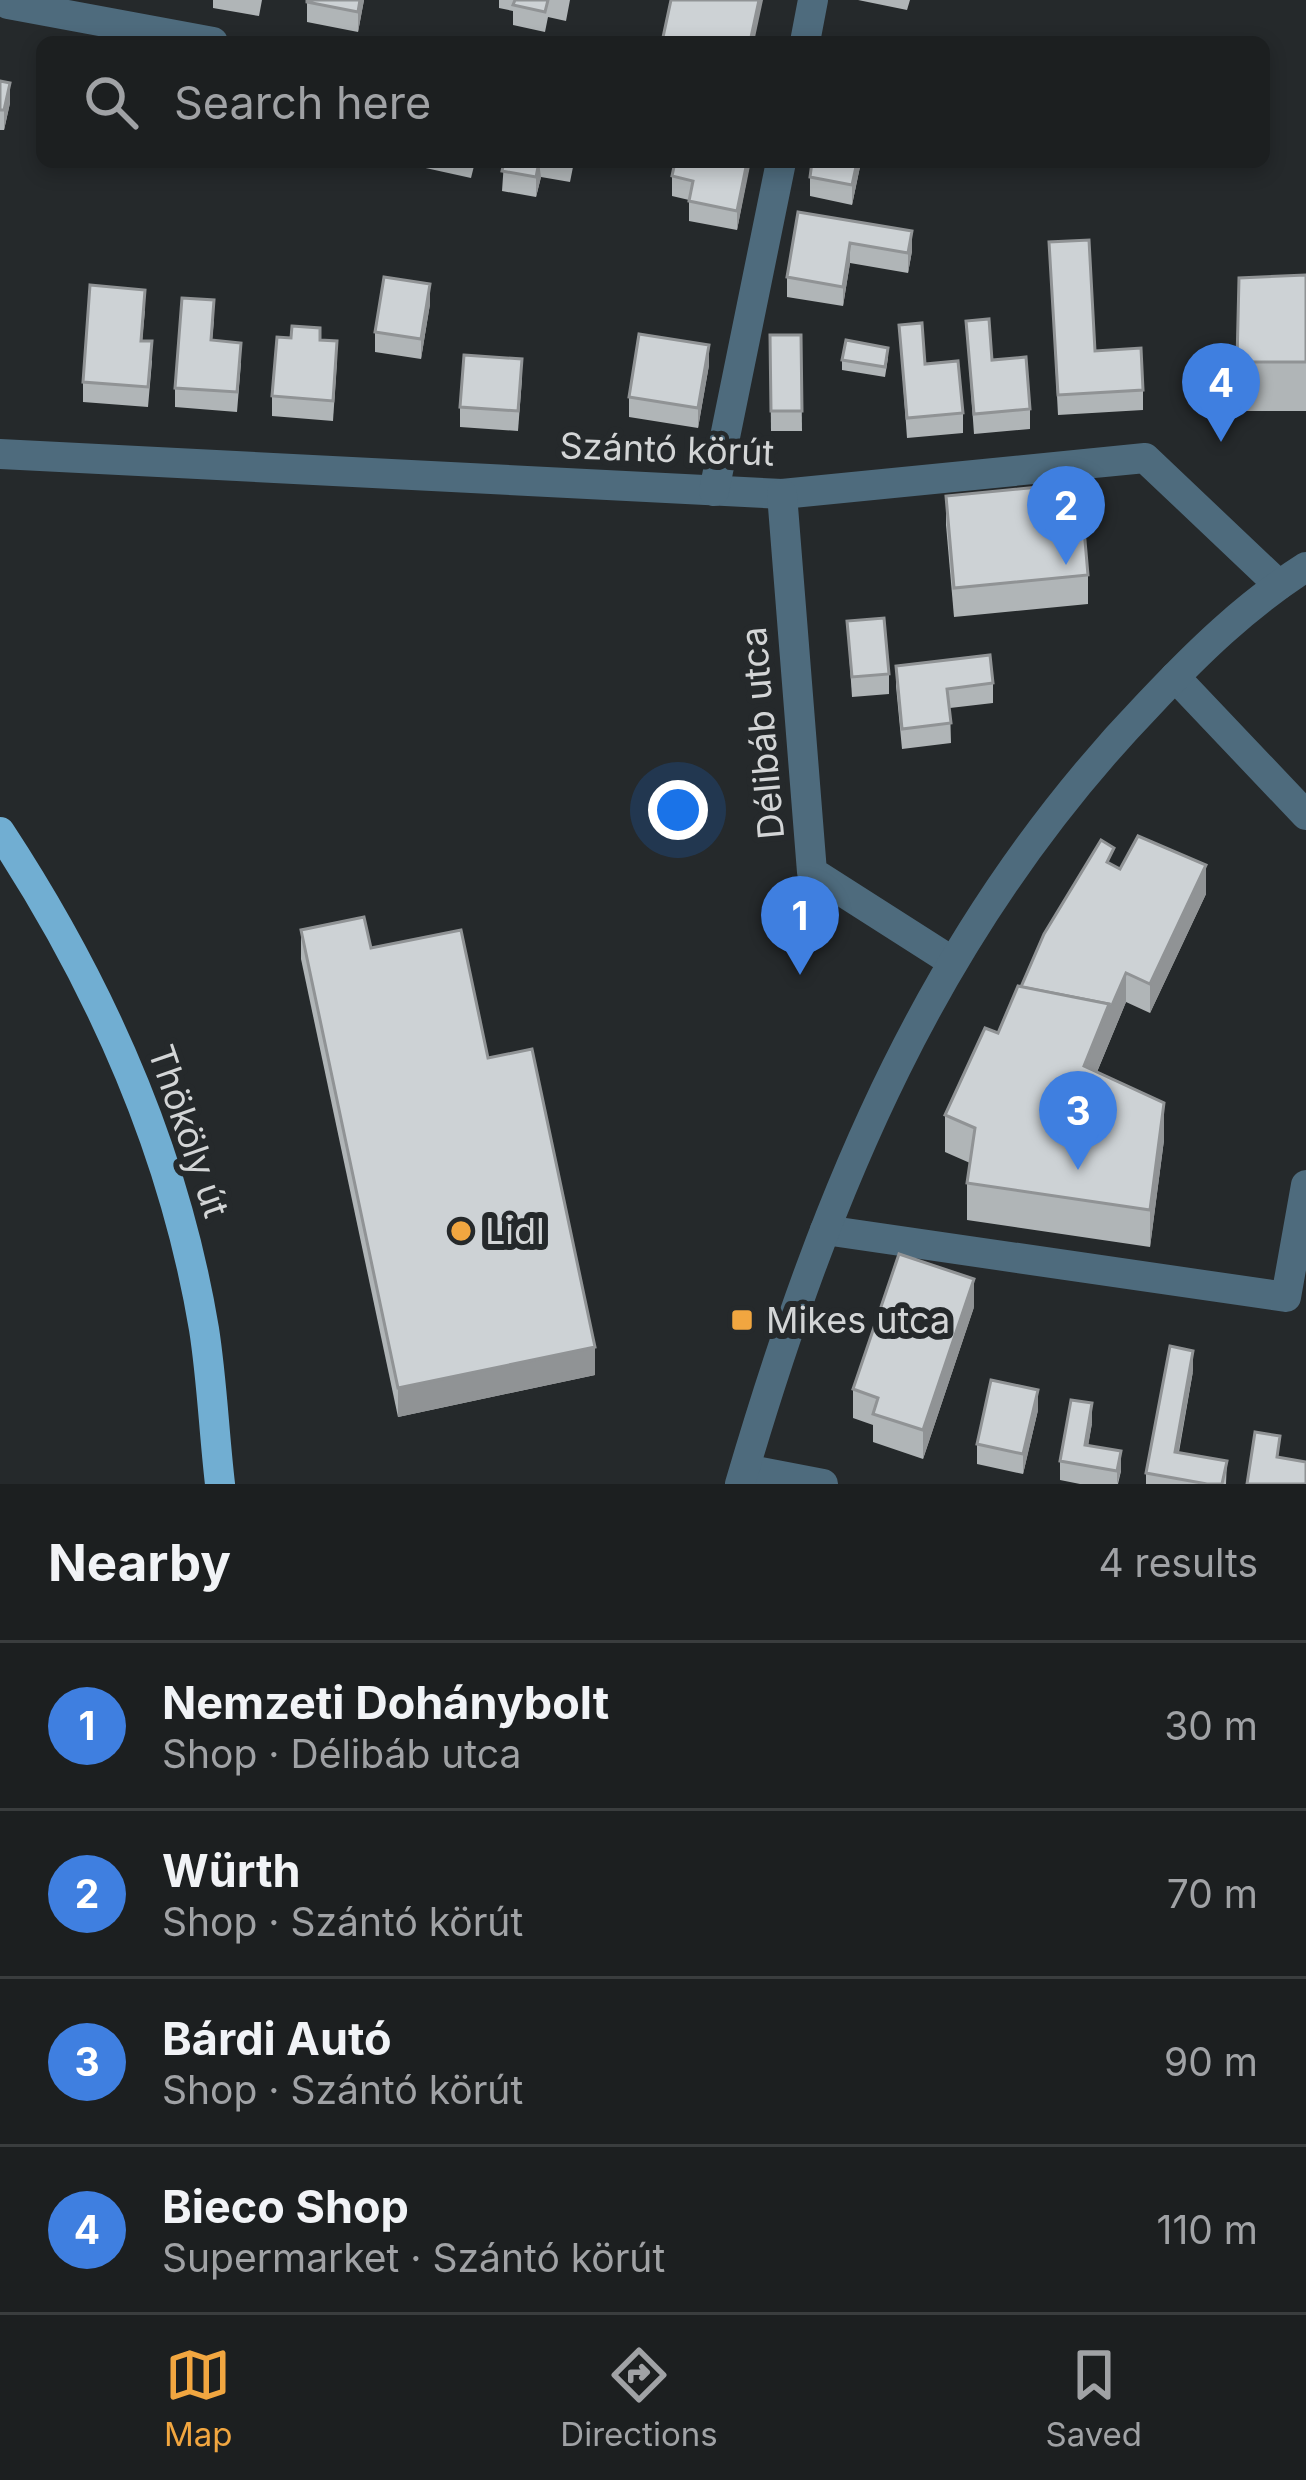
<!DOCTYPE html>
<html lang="en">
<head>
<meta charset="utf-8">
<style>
	:root { --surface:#1c1f20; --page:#292c2d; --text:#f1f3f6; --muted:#a0a2a5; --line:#3a3d3e; --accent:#f1a640 }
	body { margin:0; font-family:Inter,sans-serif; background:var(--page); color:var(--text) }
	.you { position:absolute; left:678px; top:810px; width:42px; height:42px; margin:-30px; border:9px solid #fff; border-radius:50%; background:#1a73e8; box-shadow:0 0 0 18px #1a73e833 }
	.badge { display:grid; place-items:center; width:78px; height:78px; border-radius:50%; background:var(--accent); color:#fff; font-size:39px; font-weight:700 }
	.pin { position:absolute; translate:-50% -99px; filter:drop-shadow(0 3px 6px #0008) }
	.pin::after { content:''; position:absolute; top:63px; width:42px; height:36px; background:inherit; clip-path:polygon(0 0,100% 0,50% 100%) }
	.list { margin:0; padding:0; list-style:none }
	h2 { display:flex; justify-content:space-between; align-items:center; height:156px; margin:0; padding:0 48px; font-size:51px }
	h2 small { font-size:39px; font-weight:400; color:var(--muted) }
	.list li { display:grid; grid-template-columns:78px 1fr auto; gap:36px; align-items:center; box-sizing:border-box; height:168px; padding:0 48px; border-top:3px solid var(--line) }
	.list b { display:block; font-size:45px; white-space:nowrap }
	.list p { margin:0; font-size:39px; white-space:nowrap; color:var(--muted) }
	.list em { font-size:39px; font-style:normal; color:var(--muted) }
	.icon { flex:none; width:66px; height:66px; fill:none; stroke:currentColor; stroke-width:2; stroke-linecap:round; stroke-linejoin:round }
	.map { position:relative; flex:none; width:1306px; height:1484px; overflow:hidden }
	.search { position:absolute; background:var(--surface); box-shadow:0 6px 18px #0003; left:36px; right:36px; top:36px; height:132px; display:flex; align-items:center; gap:30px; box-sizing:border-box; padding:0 42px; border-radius:18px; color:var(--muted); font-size:45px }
	.sheet { height:828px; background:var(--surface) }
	nav { display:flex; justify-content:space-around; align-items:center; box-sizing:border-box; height:168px; border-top:3px solid var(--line); background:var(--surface); font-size:33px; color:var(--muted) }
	nav a { display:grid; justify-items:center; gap:6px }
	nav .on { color:var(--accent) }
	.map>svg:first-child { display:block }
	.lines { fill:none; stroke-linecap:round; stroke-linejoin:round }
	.minor { stroke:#4e6b7d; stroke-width:30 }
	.major { stroke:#71aed2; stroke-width:30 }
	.wall { fill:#b0b5b7 }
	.shaded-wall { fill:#909395 }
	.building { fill:#cdd2d5; stroke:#909395; stroke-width:3 }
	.poi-dot { fill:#f1a640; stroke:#25292b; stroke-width:4.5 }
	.labels { text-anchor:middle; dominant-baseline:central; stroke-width:12; stroke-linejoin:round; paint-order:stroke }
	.street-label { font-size:36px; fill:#d3d5d6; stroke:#25292b }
	.poi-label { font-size:36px; fill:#d3d5d6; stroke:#25292b; text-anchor:start }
</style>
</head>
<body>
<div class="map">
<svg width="1306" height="1484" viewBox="0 0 1306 1484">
	<rect width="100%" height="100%" fill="#25292b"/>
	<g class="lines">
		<!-- minor -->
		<g class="minor">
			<polyline points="8,4 213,42"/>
			<polyline points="805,42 813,0"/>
			<polyline points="0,454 782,494 1145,458 1279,585"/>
			<polyline points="714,491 781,162"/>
			<polyline points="782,494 812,872 953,962"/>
			<polyline points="1175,677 1306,815"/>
			<polyline points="825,1230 1286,1297 1306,1185"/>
			<polyline points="745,1469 823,1484"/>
			<path d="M740 1484C826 1191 934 927 1149 704 1197 653 1246 605 1306 567"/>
		</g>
		<!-- major -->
		<path class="major" d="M0 832C100 984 174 1149 204 1329 212 1380 214 1433 220 1484"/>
	</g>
	<!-- wall -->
	<g class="wall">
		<polygon points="213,0 262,0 259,16 213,8"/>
		<polygon points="307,0 364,0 358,32 307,22"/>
		<polygon points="499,0 570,0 566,21 548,17 545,32 513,25 513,11 499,8"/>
		<polygon points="858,0 910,0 907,10"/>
		<polygon points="0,81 10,103 4,130 0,130"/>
		<polygon points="42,91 42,133 38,132 38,112"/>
		<polygon points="412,162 475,162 471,178 412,165"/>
		<polygon points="504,162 574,162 570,182 541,177 536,197 502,191"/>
		<polygon points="750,162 737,230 689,221 689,200 672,196 672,176"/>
		<polygon points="812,162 861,162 852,205 810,196 810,177"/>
		<polygon points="798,212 912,251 908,273 850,263 843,306 787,297 787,277"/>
		<polygon points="1049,242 1095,351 1143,390 1143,410 1058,415"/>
		<polygon points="1306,275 1306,411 1237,411 1237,362"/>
		<polygon points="430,304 421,359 375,352 375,332"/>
		<polygon points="145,310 142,341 152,361 148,407 83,402 83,382"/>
		<polygon points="214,320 212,340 241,363 237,412 175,407 175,388"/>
		<polygon points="966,321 992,360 1030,409 1030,429 974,434"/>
		<polygon points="899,325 925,364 963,413 963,433 907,438"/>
		<polygon points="770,335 801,335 802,431 771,431"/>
		<polygon points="320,340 337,361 333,421 272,416 272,396"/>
		<polygon points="888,358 885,377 842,370 842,360"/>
		<polygon points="709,365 698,428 629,417 629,397"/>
		<polygon points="522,379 518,431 460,427 460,407"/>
		<polygon points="946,496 1088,575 1088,604 954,617 946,525"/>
		<polygon points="847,621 889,674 889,694 852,697"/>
		<polygon points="896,666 993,683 993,703 950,708 951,743 902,749 896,686"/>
		<polygon points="1114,866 1206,894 1150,1013 1126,1002 1097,1072 1164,1140 1150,1247 967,1220 967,1183 970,1163 945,1152 945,1115 998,1033 1021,987"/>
		<polygon points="301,930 371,948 488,1058 595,1375 398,1417 301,959"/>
		<polygon points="974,1307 923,1459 873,1442 873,1425 853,1418 853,1389"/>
		<polygon points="1193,1371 1179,1452 1227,1461 1226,1484 1146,1484 1146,1473"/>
		<polygon points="1038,1410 1023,1474 977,1464 977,1444"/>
		<polygon points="1092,1423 1088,1445 1121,1471 1118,1484 1080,1484 1060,1480 1060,1461"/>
	</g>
	<!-- shaded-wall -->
	<g class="shaded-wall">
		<polygon points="360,0 364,0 358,32 358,12"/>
		<polygon points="759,0 763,0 754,42 750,42"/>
		<polygon points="10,83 10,103 4,130 4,110"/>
		<polygon points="539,162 541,177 536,197 536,177"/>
		<polygon points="747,162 750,162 750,166 737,230 737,211"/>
		<polygon points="857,162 861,162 852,205 852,185"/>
		<polygon points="912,231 912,251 908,273 908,253"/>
		<polygon points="850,243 850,263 843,306 843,287"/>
		<polygon points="430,284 430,304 421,359 421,339"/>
		<polygon points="709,345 709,365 698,428 698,408"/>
		<polygon points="1206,865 1206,894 1150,1013 1150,984"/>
		<polygon points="1126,973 1126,1002 1084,1103 1084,1066 1109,1004"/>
		<polygon points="1164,1103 1164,1140 1150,1247 1150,1210"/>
		<polygon points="974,1279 974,1307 923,1459 923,1430"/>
		<polygon points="595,1347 595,1375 398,1417 398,1388"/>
		<polygon points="1193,1351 1193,1371 1175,1471 1175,1452"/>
		<polygon points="1038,1390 1038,1410 1023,1474 1023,1454"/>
		<polygon points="1092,1403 1092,1423 1085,1465 1085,1445"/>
		<polygon points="1121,1451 1121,1471 1117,1484 1117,1471"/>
	</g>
	<!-- building -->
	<g class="building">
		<polygon points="307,0 360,0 358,12 307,2"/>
		<polygon points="515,0 548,0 545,12 513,5"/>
		<polygon points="671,0 759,0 750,42 662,42"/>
		<polygon points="857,38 878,42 856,42"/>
		<polygon points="0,81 10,83 4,110 0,110"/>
		<polygon points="42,91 42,113 38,112"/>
		<polygon points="504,162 539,162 536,177 502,171"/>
		<polygon points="675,162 747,162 737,211 689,201 693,181 672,176"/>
		<polygon points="812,162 857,162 852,185 810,177"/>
		<polygon points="798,212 912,231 908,253 850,243 843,287 787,277"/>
		<polygon points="1089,240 1095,351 1141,348 1143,390 1058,395 1049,242"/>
		<polygon points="1306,275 1306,362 1237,362 1239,278"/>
		<polygon points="384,277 430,284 421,339 375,332"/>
		<polygon points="90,285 145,290 141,341 152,341 148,387 83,382"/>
		<polygon points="182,298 214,300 211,340 241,343 237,392 175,388"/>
		<polygon points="989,319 992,360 1026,357 1030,409 974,414 966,321"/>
		<polygon points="922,323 925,364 958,361 963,413 907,418 899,325"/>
		<polygon points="292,326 320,328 320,340 337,341 333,401 272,396 277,337 291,338"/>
		<polygon points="639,334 709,345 698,408 629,397"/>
		<polygon points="770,335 801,335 802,411 771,411"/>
		<polygon points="846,340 888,348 885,367 842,360"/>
		<polygon points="464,355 522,359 518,411 460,407"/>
		<polygon points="1080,483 1088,575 954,588 946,496"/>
		<polygon points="884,618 889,674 852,677 847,621"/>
		<polygon points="990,655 993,683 947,689 951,723 902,729 896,666"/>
		<polygon points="1138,836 1206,865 1150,984 1126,973 1109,1012 1109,1004 1021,987 1044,934 1101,840 1114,848 1107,862 1120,869"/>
		<polygon points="364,917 371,948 461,930 488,1058 532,1049 595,1347 398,1388 301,930"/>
		<polygon points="1018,986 1109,1004 1084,1066 1164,1103 1150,1210 967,1183 975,1128 945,1115 985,1028 998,1033"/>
		<polygon points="899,1254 974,1279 923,1430 873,1414 878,1398 853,1389"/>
		<polygon points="1170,1346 1193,1351 1175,1452 1227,1461 1222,1484 1207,1484 1146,1473"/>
		<polygon points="991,1380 1038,1390 1023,1454 977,1444"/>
		<polygon points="1071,1400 1092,1403 1085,1445 1121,1451 1117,1471 1060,1461"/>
		<polygon points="1255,1432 1280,1436 1277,1457 1306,1462 1306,1484 1247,1484"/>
	</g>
	<!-- markers -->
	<g class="poi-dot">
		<circle cx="461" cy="1231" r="12"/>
		<rect x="730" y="1308" width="24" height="24" rx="6"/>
	</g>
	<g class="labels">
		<!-- street labels -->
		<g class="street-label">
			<text transform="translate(667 449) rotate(2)">Szántó körút</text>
			<text transform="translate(762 733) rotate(-95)">Délibáb utca</text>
			<text transform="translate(189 1131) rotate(71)">Thököly út</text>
		</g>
		<!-- poi labels -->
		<g class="poi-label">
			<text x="485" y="1231">Lidl</text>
			<text x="766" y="1320">Mikes utca</text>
		</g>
	</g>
</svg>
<div class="you"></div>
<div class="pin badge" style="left:800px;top:975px;background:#3f7fe0">1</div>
<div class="pin badge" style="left:1066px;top:565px;background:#3f7fe0">2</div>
<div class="pin badge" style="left:1078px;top:1170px;background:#3f7fe0">3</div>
<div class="pin badge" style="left:1221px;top:442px;background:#3f7fe0">4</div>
<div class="search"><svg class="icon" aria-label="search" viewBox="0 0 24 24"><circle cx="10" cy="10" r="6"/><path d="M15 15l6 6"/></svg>Search here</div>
</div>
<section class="sheet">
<h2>Nearby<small>4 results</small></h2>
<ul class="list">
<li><span class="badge" style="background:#3f7fe0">1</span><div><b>Nemzeti Dohánybolt</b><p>Shop · Délibáb utca</p></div><em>30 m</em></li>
<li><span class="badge" style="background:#3f7fe0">2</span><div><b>Würth</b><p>Shop · Szántó körút</p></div><em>70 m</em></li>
<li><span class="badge" style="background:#3f7fe0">3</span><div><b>Bárdi Autó</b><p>Shop · Szántó körút</p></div><em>90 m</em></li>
<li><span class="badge" style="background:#3f7fe0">4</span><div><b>Bieco Shop</b><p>Supermarket · Szántó körút</p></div><em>110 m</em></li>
</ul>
</section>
<nav>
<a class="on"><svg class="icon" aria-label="map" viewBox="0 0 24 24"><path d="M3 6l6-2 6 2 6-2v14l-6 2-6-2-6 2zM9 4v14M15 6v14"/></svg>Map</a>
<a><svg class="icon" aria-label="directions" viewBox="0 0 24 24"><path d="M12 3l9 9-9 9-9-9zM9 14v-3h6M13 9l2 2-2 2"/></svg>Directions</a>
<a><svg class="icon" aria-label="saved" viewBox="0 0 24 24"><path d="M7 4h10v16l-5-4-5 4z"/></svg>Saved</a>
</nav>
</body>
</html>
